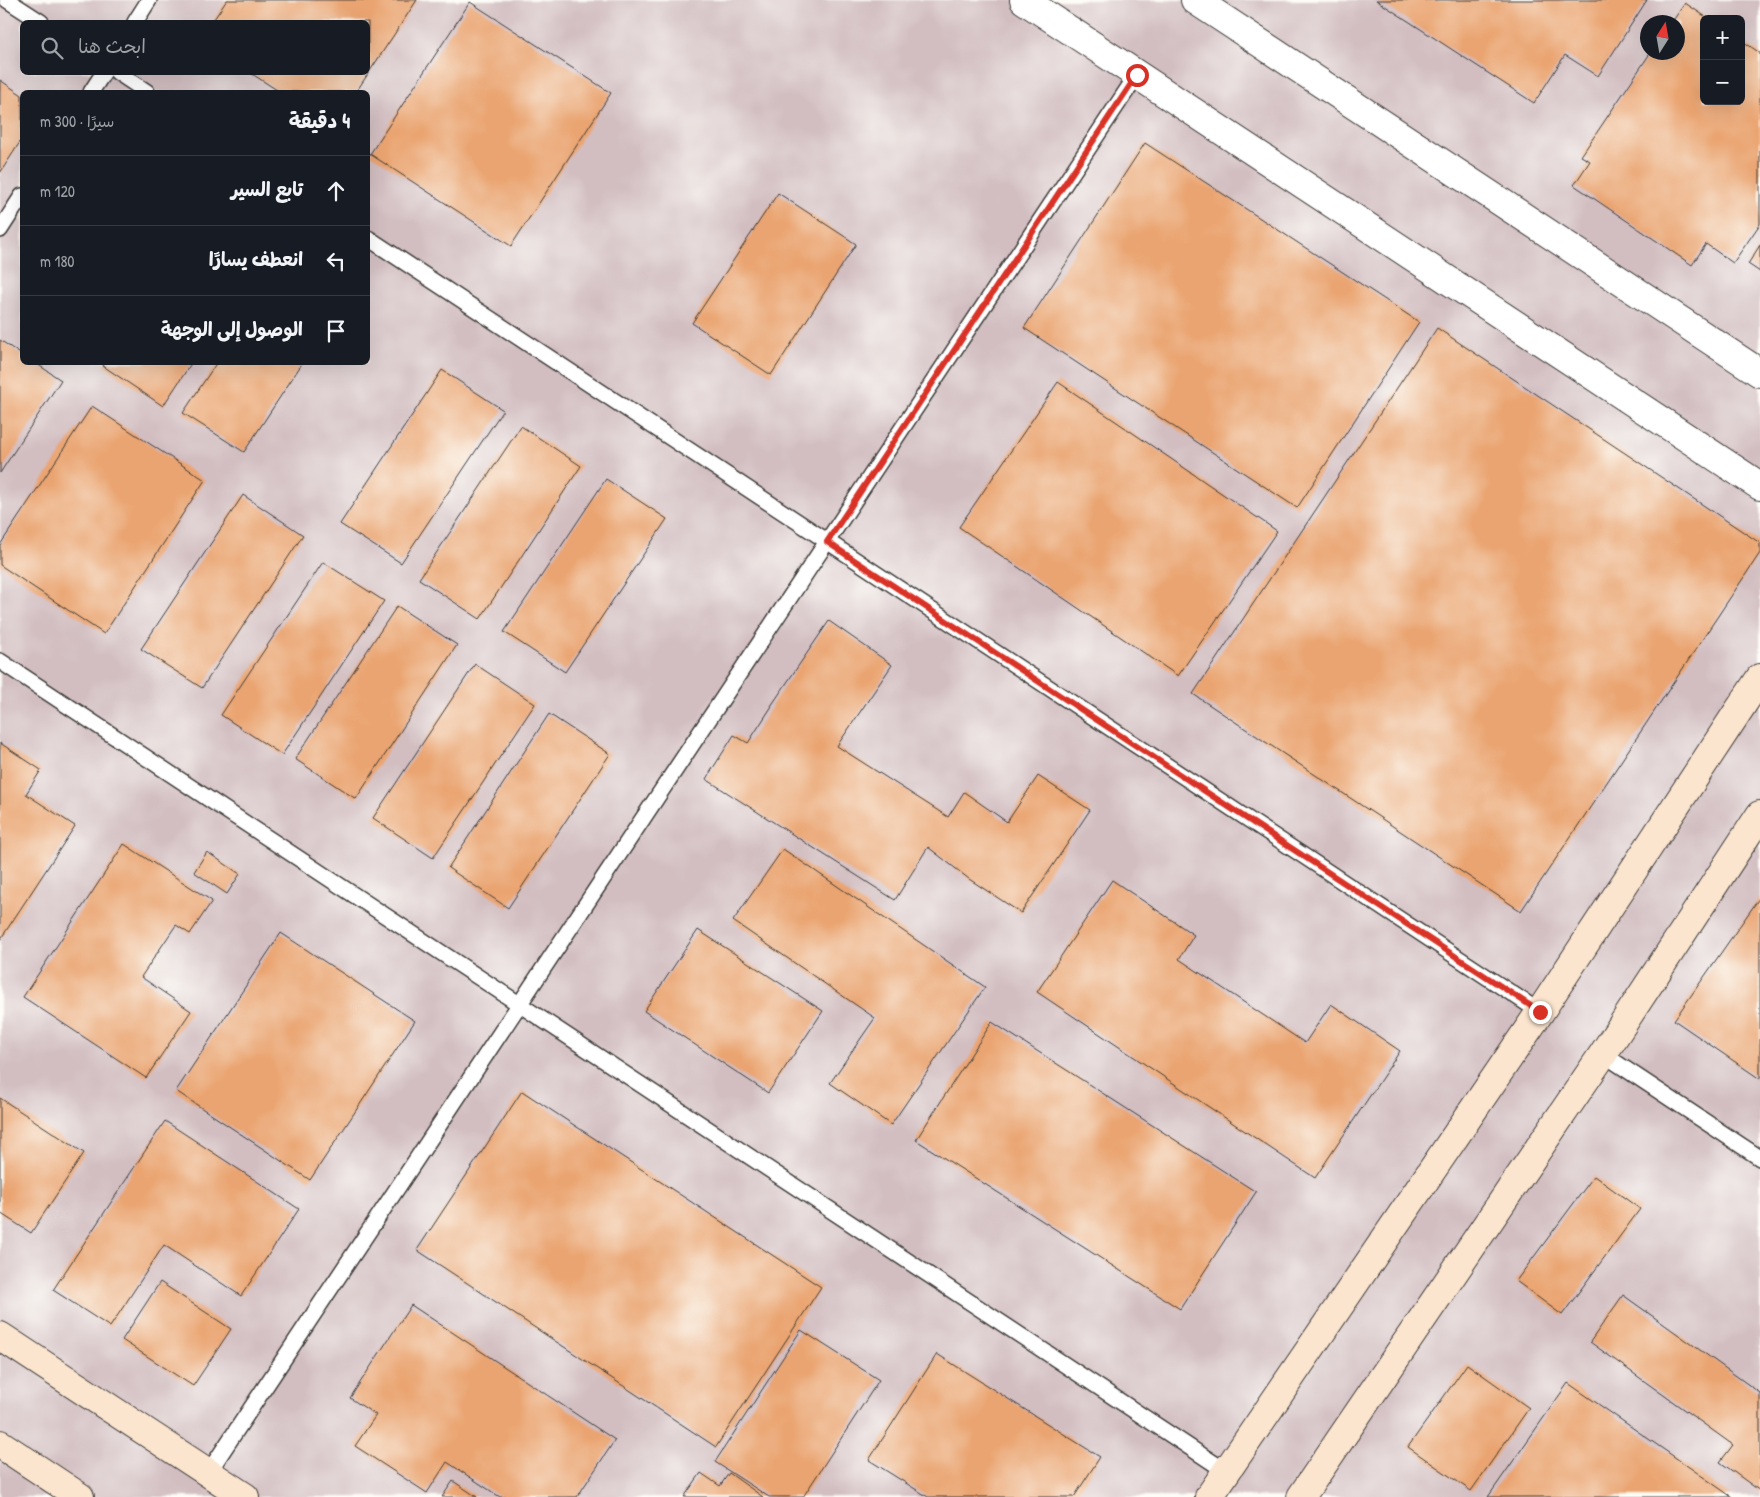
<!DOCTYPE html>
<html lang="ar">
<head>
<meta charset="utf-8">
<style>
	:root { --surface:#171b24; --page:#20242c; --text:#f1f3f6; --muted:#9ea1a6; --line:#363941 }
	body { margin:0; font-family:"Patrick Hand","Playpen Sans Arabic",sans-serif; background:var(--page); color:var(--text); direction:rtl }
	.controls { position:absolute; right:15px; top:15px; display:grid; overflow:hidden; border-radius:8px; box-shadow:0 5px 20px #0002 }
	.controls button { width:45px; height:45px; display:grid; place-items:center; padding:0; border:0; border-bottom:1px solid var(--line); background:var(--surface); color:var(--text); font:25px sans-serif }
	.compass { position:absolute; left:1640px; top:15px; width:45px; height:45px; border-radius:50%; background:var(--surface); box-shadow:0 5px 20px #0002; rotate:11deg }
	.stop { position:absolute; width:15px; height:15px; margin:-11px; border:4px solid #d93025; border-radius:50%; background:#fff }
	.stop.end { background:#d93025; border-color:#fff; box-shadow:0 1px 5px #0008 }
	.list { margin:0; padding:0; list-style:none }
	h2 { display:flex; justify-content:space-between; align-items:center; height:65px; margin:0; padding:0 20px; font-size:21px }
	h2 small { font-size:16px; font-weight:400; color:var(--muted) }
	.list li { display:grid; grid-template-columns:32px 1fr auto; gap:15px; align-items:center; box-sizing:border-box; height:70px; padding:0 20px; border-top:1px solid var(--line) }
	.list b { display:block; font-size:19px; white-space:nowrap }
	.list em { font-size:16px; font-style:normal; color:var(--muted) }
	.icon { flex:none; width:28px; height:28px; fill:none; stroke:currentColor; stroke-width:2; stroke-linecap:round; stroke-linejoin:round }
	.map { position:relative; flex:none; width:1760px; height:1497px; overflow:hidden; direction:ltr }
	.search { position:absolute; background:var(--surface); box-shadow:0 5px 20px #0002; left:20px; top:20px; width:350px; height:55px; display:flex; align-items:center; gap:12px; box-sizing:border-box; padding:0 18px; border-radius:8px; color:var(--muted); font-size:19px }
	.panel { position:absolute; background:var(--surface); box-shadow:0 5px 20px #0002; left:20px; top:90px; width:350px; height:275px; border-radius:8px; direction:rtl }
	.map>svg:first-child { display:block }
	.industrial { fill:#d2bec1; fill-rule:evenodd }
	.building { fill:#eaa471 }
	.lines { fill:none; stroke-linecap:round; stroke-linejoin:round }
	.lane-casing { stroke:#3d3b39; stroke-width:18 }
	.street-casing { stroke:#3d3b39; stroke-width:30 }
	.secondary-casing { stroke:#3d3b39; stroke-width:30 }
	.lane { stroke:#fff; stroke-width:15 }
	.street { stroke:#fff; stroke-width:28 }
	.secondary { stroke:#fbe5cf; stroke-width:28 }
	.route { stroke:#d93025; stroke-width:6 }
</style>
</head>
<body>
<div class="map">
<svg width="1760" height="1497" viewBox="0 0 1760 1497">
	<rect width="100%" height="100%" fill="#fdfcf7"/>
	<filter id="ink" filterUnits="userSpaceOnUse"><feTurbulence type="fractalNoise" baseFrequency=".02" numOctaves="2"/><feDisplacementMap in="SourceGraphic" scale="10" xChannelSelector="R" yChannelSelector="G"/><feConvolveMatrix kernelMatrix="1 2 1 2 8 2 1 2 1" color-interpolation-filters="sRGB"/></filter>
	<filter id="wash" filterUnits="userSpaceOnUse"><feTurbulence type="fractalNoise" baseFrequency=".0096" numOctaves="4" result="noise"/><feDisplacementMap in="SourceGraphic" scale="20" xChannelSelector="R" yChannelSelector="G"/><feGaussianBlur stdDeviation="1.12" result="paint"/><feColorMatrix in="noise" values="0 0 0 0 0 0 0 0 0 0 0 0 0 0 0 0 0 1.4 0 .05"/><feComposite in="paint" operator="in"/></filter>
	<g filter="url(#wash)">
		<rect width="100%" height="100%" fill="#f9ecdc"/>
		<!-- industrial -->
		<path class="industrial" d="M0 0H1760V1497H0ZM1704 19H1741V101H1704ZM22 22H368V72H22ZM1648 22H1678V52H1648ZM22 92H368V362H22Z"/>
		<g id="blocks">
			<!-- building -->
			<g class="building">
				<polygon points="227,0 417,0 356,92 280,92 249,72 368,72 368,22 212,22"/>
				<polygon points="1376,0 1647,0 1598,76 1565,55 1534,103"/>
				<polygon points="470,2 611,93 511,246 370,154"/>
				<polygon points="1685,3 1709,19 1704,19 1704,101 1741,101 1741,40 1760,53 1760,224 1733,263 1706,244 1692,265 1574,185 1590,161 1581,156 1651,52 1678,52 1678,22 1672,22"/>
				<polygon points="0,80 22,95 22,139 0,173"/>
				<polygon points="1145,143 1419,322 1297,508 1024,328"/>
				<polygon points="778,193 856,244 771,375 692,323"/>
				<polygon points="1760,245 1760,272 1748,264"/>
				<polygon points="1437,328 1760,543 1760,553 1521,911 1193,694"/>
				<polygon points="0,340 22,355 22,362 34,362 61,380 0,473"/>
				<polygon points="105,362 192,362 163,406 103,366"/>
				<polygon points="217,362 303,362 244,452 183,413"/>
				<polygon points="442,370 503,410 401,563 340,524"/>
				<polygon points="1058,382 1277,531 1178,676 959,527"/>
				<polygon points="92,406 205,480 104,634 0,565 0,545"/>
				<polygon points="521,426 581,466 480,619 419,579"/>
				<polygon points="606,479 667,519 565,672 504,632"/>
				<polygon points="243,495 303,535 202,688 141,649"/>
				<polygon points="323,562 384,601 282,755 221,715"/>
				<polygon points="397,606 457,645 356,799 295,759"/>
				<polygon points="829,621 892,665 837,746 948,817 964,792 1007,822 1038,776 1090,810 1021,913 969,879 928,847 895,900 706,779 734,735 748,743 772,706 771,706"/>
				<polygon points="475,664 535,704 433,858 373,818"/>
				<polygon points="549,714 610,754 508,908 448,868"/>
				<polygon points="0,743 41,770 26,794 75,826 0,940"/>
				<polygon points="124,844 212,901 190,934 176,925 141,977 191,1011 146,1078 23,997"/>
				<polygon points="783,849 985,987 891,1125 830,1083 875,1018 733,921"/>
				<polygon points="207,852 240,874 227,894 194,872"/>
				<polygon points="1112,880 1194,935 1179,959 1305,1043 1331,1004 1400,1051 1315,1178 1037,992"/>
				<polygon points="1760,897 1760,1079 1674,1020"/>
				<polygon points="698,930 823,1011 768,1093 644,1011"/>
				<polygon points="281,933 415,1021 310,1180 176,1091"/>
				<polygon points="992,1022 1256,1192 1180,1309 916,1140"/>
				<polygon points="522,1091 821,1287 716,1447 417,1250"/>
				<polygon points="0,1098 84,1153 31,1233 0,1213"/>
				<polygon points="165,1121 299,1209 241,1296 164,1245 110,1327 53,1290"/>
				<polygon points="1594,1176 1640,1209 1562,1315 1516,1281"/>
				<polygon points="160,1282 231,1329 193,1386 122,1340"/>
				<polygon points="1623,1295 1760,1393 1760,1491 1720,1462 1733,1445 1590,1342"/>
				<polygon points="411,1305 615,1440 577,1497 500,1497 447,1462 427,1493 355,1446 376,1415 350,1398"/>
				<polygon points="801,1330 879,1380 803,1497 769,1497 715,1462"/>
				<polygon points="937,1354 1100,1457 1074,1497 928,1497 869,1460"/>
				<polygon points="1467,1364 1529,1408 1471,1491 1408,1447"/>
				<polygon points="1568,1383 1732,1497 1488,1497"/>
				<polygon points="701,1473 720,1486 729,1473 763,1497 684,1497"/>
				<polygon points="453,1481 477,1497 442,1497"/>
			</g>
		</g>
	</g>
	<g filter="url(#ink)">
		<use href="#blocks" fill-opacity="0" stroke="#3d3b39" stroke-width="1"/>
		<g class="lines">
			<!-- lane casing -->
			<g class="lane-casing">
				<g id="lane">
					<polyline points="7,0 41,22"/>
					<polyline points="135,22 149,0"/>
					<polyline points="117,72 147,92"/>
					<polyline points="91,92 104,72"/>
					<polyline points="0,230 22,196"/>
					<polyline points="368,238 1540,1012"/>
					<polyline points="0,661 1227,1472"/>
					<polyline points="1603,1054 1760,1158"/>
					<polyline points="208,1473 1137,75"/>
				</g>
			</g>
			<!-- street casing -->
			<g class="street-casing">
				<g id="street">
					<polyline points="1024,0 1760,486"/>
					<polyline points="1195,0 1760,373"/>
				</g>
			</g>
			<!-- secondary casing -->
			<g class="secondary-casing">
				<g id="secondary">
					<polyline points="0,1336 245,1497"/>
					<polyline points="0,1444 80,1497"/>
					<polyline points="1209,1497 1540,1012 1760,678"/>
					<polyline points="1301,1497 1603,1054 1760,815"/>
				</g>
			</g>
			<!-- lane -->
			<use href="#lane" class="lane"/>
			<!-- street -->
			<use href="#street" class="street"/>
			<!-- secondary -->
			<use href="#secondary" class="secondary"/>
		</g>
	</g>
	<g class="lines" filter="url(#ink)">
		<!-- route -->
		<polyline class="route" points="1137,75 827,542 1540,1012"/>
	</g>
</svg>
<div class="controls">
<button>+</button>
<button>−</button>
</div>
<svg class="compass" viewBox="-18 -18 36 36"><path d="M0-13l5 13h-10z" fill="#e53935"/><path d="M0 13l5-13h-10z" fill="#9ea1a6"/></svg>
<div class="stop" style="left:1137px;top:75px"></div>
<div class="stop end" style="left:1540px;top:1012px"></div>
<div class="search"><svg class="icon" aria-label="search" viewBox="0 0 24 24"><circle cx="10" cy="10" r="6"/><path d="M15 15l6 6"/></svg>ابحث هنا</div>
<section class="panel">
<h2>4 دقيقة<small>سيرًا · 300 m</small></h2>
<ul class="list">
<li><svg class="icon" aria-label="ahead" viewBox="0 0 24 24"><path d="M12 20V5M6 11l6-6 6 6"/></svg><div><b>تابع السير</b></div><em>120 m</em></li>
<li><svg class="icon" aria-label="left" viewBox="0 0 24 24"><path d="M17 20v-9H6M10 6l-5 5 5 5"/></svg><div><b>انعطف يسارًا</b></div><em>180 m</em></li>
<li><svg class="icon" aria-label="arrive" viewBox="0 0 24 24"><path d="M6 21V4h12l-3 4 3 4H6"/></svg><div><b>الوصول إلى الوجهة</b></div></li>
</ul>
</section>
</div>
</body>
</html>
